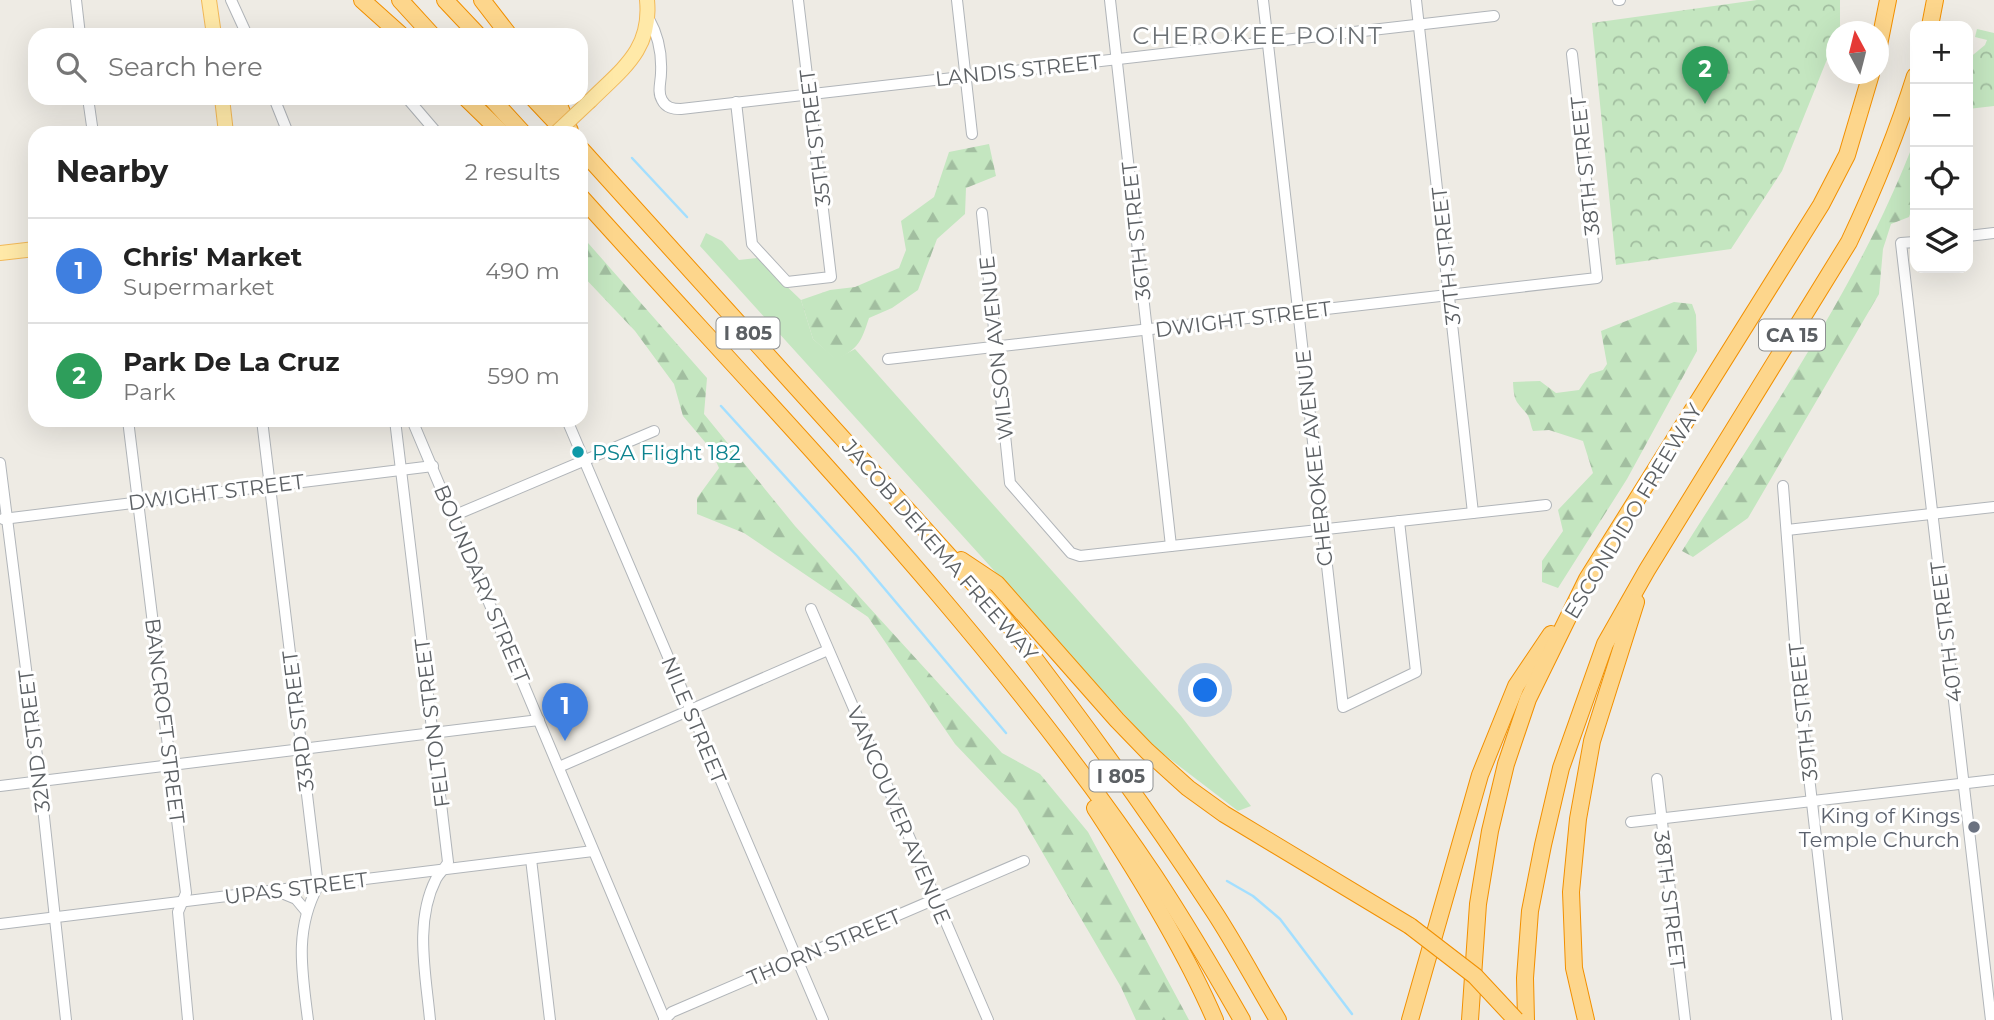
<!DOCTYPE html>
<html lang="en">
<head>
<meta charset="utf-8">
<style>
	:root { --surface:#fff; --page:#f6f6f6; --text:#222; --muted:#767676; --line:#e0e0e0; --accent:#1a73e8 }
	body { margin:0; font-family:Montserrat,sans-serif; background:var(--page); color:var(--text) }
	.controls { position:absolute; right:21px; top:21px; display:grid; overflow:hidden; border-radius:14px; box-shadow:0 7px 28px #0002 }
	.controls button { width:63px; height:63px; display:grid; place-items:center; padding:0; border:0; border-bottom:2px solid var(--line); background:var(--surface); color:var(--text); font:35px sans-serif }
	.compass { position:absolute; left:1826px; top:21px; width:63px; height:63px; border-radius:50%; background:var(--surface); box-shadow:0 7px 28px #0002; rotate:353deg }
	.you { position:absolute; left:1206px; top:691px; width:24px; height:24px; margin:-18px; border:5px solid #fff; border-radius:50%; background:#1a73e8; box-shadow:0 0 0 10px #1a73e833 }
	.badge { display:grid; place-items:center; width:46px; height:46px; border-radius:50%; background:var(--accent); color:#fff; font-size:23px; font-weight:700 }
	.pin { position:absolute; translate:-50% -58px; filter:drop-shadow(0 2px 4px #0008) }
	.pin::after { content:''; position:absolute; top:37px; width:24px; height:21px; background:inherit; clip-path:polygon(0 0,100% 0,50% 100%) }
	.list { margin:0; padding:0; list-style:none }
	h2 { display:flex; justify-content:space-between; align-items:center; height:91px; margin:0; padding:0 28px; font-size:30px }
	h2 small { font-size:23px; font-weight:400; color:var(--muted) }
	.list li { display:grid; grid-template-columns:46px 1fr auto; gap:21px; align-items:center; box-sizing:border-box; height:105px; padding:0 28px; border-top:2px solid var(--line) }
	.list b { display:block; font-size:26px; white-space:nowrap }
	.list p { margin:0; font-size:23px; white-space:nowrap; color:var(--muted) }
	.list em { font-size:23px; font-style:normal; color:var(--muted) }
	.icon { flex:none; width:38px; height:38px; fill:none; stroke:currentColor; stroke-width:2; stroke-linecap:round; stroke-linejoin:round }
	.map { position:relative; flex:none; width:1994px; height:1020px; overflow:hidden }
	.search { position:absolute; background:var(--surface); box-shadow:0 7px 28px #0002; left:28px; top:28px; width:560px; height:77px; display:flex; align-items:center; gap:18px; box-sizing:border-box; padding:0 24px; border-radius:21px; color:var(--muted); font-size:26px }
	.panel { position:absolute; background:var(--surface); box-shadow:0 7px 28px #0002; left:28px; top:126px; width:560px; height:301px; border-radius:21px }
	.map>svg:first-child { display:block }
	.green { fill:#c4e6c0 }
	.forest { fill:url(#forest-firs) }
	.park { fill:url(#park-crowns) }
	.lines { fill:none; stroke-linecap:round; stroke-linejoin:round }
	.stream { stroke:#a3dfff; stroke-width:2.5 }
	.minor-casing { stroke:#b1b5b9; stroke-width:12 }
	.major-casing { stroke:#f2b959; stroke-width:16 }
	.highway-casing { stroke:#f29000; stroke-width:18 }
	.minor { stroke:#fff; stroke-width:10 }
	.major { stroke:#ffe9a8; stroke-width:14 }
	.highway { stroke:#fdd68c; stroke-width:16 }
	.major-bridge-casing { stroke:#f2b959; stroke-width:16; stroke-linecap:butt }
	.highway-bridge-casing { stroke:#f29000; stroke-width:18; stroke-linecap:butt }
	.major-bridge { stroke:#ffe9a8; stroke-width:14 }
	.highway-bridge { stroke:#fdd68c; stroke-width:16 }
	.culture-dot { fill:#0f9aa8; stroke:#fff; stroke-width:2.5 }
	.worship-dot { fill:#6b7280; stroke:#fff; stroke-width:2.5 }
	.labels { text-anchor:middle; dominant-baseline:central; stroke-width:6; stroke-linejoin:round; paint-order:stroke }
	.shield { fill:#fff; stroke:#8d9092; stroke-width:2 }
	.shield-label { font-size:19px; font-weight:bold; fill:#5c6064 }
	.street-label { font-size:21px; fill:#5c6064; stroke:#fff }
	.culture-label { font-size:21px; fill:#0d838f; stroke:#fff; text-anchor:start }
	.worship-label { font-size:21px; fill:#5b616d; stroke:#fff; text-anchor:end }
	.quarter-label { font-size:24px; letter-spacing:2px; fill:#6d7276; stroke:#fff }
</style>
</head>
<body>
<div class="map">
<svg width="1994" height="1020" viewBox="0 0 1994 1020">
	<defs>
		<pattern id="forest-firs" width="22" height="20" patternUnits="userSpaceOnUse" patternTransform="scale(1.75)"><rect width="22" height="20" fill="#c4e6c0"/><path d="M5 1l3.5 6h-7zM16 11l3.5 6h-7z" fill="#a2bea0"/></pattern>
		<pattern id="park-crowns" width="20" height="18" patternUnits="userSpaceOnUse" patternTransform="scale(1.75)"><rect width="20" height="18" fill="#c4e6c0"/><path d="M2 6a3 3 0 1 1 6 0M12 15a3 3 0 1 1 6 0" fill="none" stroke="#a2bea0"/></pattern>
	</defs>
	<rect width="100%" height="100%" fill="#eeebe4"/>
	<!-- green -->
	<polygon class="green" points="706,233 722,241 739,260 757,258 801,300 813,339 836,359 855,349 1181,716 1251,806 1238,811 1153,746 700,246"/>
	<!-- forest -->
	<g class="forest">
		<path d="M1915 139V199L1909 217 1891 224 1883 249 1879 294 1748 518 1693 557 1682 551C1765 419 1860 285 1915 139Z"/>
		<path d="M989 144 996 176 966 188 965 214 937 239 918 290 892 308 869 318C861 342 859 348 836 360L813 339 801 300 830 290 855 287 899 268 906 250 901 221 934 197 949 152Z"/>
		<polygon points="581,235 707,378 704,414 795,526 1002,753 1040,774 1088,832 1189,1020 1136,1020 1121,987 1017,809 955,744 868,617 744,533 697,514 697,498 719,468 710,448 683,416 674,384 635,331 581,274"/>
		<path d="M1674 302 1692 304 1696 315 1697 351 1627 479 1558 588 1542 582V561L1563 531 1558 510 1593 473 1583 441 1549 430 1533 431C1531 427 1530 418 1527 414 1516 401 1514 402 1513 382L1540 381 1556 393 1579 390 1590 374 1603 370 1607 364 1601 331Z"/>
	</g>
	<!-- park -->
	<g class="park">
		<polygon points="1757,0 1840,0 1840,29 1836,32 1836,37 1782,171 1731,249 1616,265 1592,23"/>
		<polygon points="1977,29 1994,33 1994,106 1968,109 1968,96 1971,93 1968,92 1968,59 1985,45 1987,40 1975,37"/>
	</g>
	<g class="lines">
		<!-- stream -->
		<g class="stream">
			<polyline points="632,158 687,217"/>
			<polyline points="721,406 857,556 1006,733"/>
			<polyline points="1227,881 1253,896 1280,919 1352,1014"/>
		</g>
		<!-- minor casing -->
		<g class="minor-casing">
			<g id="minor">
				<polyline points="76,0 80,35"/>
				<polyline points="231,0 247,35"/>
				<polyline points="957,0 972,134"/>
				<polyline points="1110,0 1171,546"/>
				<polyline points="1263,0 1343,707 1416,672 1399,521"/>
				<polyline points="1416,0 1473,513"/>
				<polyline points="1618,0 1620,0"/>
				<path d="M649 19C658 35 662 54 661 73 661 82 657 92 662 100 666 108 673 109 681 109L1494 16"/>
				<polyline points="88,98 93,133"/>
				<polyline points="274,98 288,133"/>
				<polyline points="407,98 437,133"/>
				<polyline points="736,102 752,244 787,282 831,277 798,0"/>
				<polyline points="982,213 1010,483 1071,553 1080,556 1546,505"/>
				<polyline points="1968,236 1994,233"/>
				<polyline points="1915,242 1901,243 1991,1020"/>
				<polyline points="888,359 1597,278 1572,54"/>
				<polyline points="128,420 186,893 178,912 188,1020"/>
				<path d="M262 420 318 886C294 930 302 972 308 1020"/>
				<path d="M395 420 448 862C445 869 439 873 436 879 414 922 426 975 430 1020"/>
				<polyline points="412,420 665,1020"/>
				<polyline points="567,420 823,1020"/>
				<polyline points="0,463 40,780 66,1020"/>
				<polyline points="1783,486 1798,681 1837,1020"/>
				<polyline points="453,516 654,431"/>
				<polyline points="3,519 433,466"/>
				<polyline points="1787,530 1994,507"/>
				<polyline points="811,609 988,1020"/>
				<polyline points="559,767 828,650"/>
				<polyline points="1657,779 1685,1020"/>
				<polyline points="0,786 539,720"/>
				<polyline points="1631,822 1994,780"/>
				<polyline points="531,859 550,1020"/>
				<polyline points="279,892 296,899 306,911"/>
				<polyline points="0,924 593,851"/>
				<polyline points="664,1020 672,1012 1024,861"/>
			</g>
		</g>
		<!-- major casing -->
		<g class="major-casing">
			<g id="major">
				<polyline points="209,0 214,35"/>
				<polyline points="222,98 226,133"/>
				<path d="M590 101C622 69 652 50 647 0"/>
				<polyline points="0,253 35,249"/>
			</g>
		</g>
		<!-- highway casing -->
		<g class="highway-casing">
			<g id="highway">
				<polyline points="362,0 401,35"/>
				<polyline points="400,0 432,35"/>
				<polyline points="445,0 478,35"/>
				<polyline points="482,0 509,35"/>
				<polyline points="1930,26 1935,0"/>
				<polyline points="1878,50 1888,0"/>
				<polyline points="466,98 502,133"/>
				<polyline points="491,98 523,133"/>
				<polyline points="533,98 566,133"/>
				<polyline points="556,98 570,131"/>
				<path d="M581 149 995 607C1071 705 1145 806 1213 910 1236 945 1256 983 1278 1020"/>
				<path d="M581 197C778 416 989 630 1154 875 1185 922 1214 971 1242 1020"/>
				<polyline points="961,560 997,584 1117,720 1147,751 1188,788 1224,814 1410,926"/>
				<path d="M1095 808C1137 872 1185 950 1215 1020"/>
				<polyline points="1410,1020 1480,775 1516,686 1551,634"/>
				<polyline points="1470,1020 1478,904 1490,831 1506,764 1528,699 1587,579 1821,205 1847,155 1871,74"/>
				<path d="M1526 1020 1525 978 1530 911 1543 845 1561 768 1605 644 1647 570 1849 242C1875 187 1897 133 1915 76"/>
				<polyline points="1586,1020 1574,968 1571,892 1578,819 1592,741 1636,602"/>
			</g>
		</g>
		<!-- minor -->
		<use href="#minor" class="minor"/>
		<!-- major -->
		<use href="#major" class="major"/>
		<!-- highway -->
		<use href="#highway" class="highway"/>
		<!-- major-bridge casing -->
		<g class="major-bridge-casing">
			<polyline id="major-bridge" points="556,133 590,101"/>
		</g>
		<!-- highway-bridge casing -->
		<g class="highway-bridge-casing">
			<polyline id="highway-bridge" points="1410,926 1475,976 1516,1020"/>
		</g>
		<!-- major-bridge -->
		<use href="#major-bridge" class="major-bridge"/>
		<!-- highway-bridge -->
		<use href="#highway-bridge" class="highway-bridge"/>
	</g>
	<!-- markers -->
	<circle class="culture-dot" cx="578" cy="452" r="7"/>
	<circle class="worship-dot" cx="1974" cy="827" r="7"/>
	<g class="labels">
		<!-- shield labels -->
		<g class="shield">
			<rect x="716.5" y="317.5" width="63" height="31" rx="5"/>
			<rect x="1759" y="319.5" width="66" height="31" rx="5"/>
			<rect x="1089.5" y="760.5" width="63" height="31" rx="5"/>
		</g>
		<g class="shield-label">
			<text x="748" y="333">I 805</text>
			<text x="1792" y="335">CA 15</text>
			<text x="1121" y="776">I 805</text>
		</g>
		<!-- street labels -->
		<g class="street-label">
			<text transform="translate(1018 70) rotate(-6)">LANDIS STREET</text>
			<text transform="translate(815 138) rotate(-97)">35TH STREET</text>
			<text transform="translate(1585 166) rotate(-96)">38TH STREET</text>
			<text transform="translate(1136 231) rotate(-96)">36TH STREET</text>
			<text transform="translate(1446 256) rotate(-96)">37TH STREET</text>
			<text transform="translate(1243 319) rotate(-7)">DWIGHT STREET</text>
			<text transform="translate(996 348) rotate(-96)">WILSON AVENUE</text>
			<text transform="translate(1314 458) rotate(-96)">CHEROKEE AVENUE</text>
			<text transform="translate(216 492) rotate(-7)">DWIGHT STREET</text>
			<text transform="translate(1633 511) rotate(-59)">ESCONDIDO FREEWAY</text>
			<text transform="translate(940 550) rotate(49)">JACOB DEKEMA FREEWAY</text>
			<text transform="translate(482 584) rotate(67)">BOUNDARY STREET</text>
			<text transform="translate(1946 632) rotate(-97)">40TH STREET</text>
			<text transform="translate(1803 712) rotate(-96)">39TH STREET</text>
			<text transform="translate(694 720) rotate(67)">NILE STREET</text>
			<text transform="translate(165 721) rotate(83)">BANCROFT STREET</text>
			<text transform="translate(298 721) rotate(-97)">33RD STREET</text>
			<text transform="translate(432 723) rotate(-97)">FELTON STREET</text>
			<text transform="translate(34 741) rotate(-97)">32ND STREET</text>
			<text transform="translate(899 815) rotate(67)">VANCOUVER AVENUE</text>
			<text transform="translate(296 888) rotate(-7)">UPAS STREET</text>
			<text transform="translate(1670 900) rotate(83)">38TH STREET</text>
			<text transform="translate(824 947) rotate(-23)">THORN STREET</text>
		</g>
		<!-- culture labels -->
		<g class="culture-label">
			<text x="592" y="452">PSA Flight 182</text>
		</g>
		<!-- worship labels -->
		<g class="worship-label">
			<text x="1960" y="815">King of Kings<tspan x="1960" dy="24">Temple Church</tspan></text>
		</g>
		<!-- quarter labels -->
		<g class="quarter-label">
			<text x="1258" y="35">CHEROKEE POINT</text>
		</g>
	</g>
</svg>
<div class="controls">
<button>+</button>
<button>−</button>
<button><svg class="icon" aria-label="locate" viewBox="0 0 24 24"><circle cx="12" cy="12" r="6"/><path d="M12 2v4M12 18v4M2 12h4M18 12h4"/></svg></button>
<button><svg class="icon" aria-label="layers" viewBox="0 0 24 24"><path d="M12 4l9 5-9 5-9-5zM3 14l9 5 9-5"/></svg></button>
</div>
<svg class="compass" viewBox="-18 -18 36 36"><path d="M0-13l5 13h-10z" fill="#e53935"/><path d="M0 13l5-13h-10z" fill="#767676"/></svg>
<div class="you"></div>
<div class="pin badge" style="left:565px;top:741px;background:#3f7fe0">1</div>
<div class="pin badge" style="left:1705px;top:104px;background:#2e9e5b">2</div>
<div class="search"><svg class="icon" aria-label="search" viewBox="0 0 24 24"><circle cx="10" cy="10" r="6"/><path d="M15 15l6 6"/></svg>Search here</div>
<section class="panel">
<h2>Nearby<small>2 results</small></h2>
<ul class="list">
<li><span class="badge" style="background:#3f7fe0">1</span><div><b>Chris' Market</b><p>Supermarket</p></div><em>490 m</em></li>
<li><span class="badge" style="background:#2e9e5b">2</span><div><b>Park De La Cruz</b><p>Park</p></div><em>590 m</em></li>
</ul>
</section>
</div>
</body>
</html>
